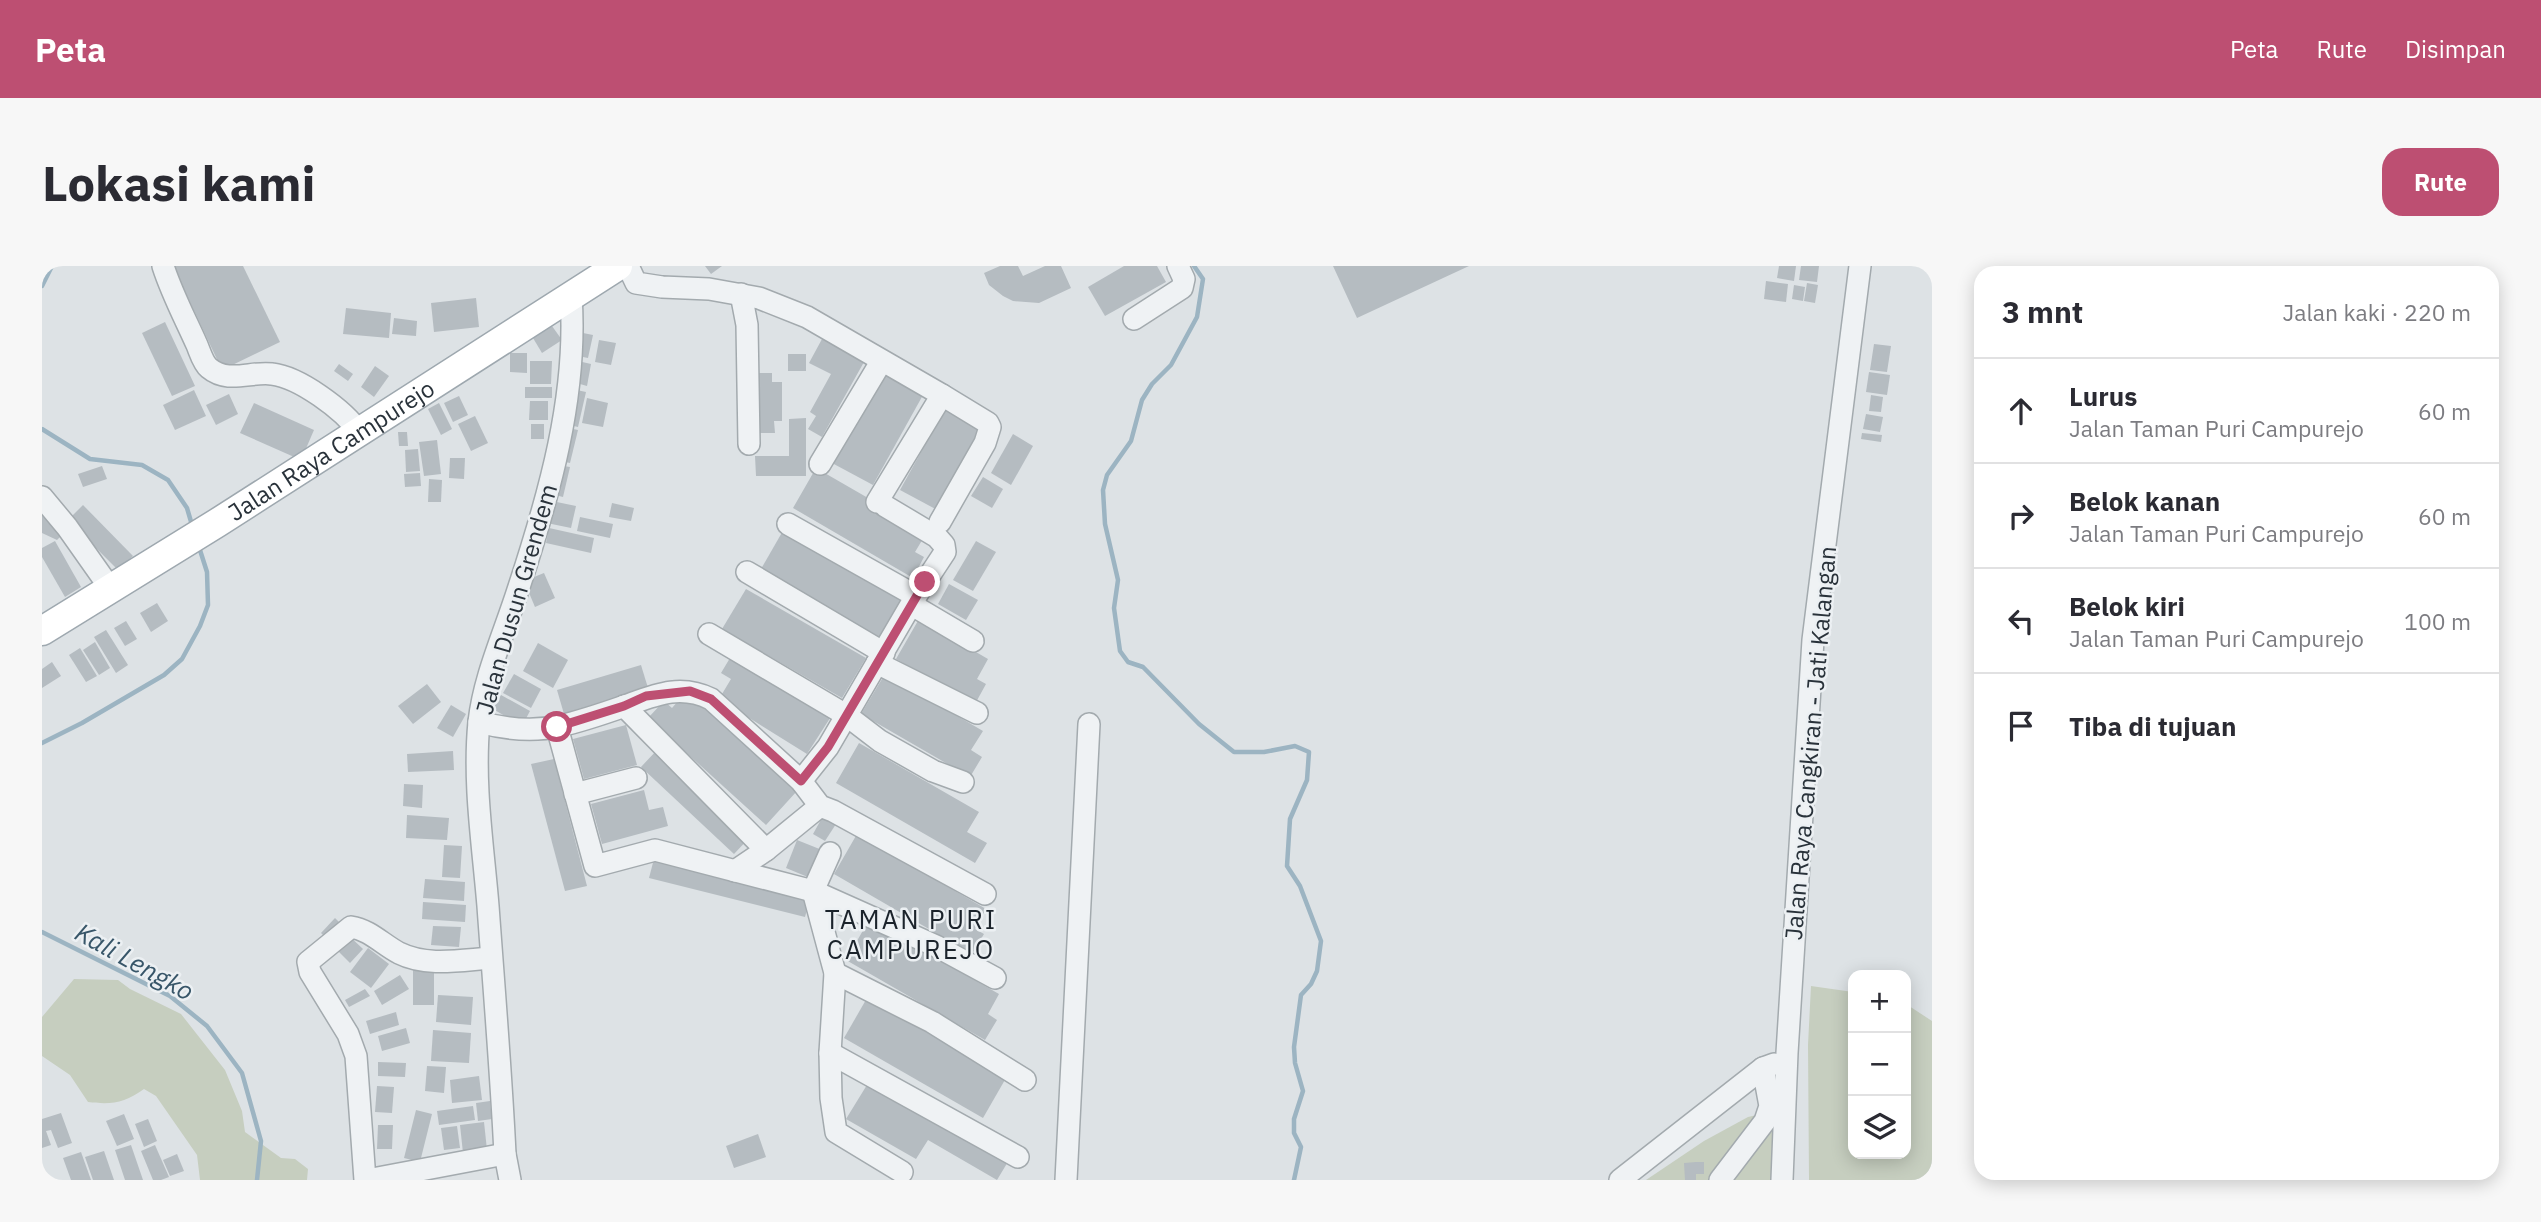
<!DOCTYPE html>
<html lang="id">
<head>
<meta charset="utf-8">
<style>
	:root { --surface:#fff; --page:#f7f7f7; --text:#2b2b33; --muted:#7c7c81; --line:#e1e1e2; --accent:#bd4f72 }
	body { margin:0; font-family:"IBM Plex Sans",sans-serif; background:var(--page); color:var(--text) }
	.controls { position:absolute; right:21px; bottom:21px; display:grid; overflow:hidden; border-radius:14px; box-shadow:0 4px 18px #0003 }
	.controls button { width:63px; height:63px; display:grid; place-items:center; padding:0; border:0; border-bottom:2px solid var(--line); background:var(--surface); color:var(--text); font:35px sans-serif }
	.stop { position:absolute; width:21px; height:21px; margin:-16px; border:5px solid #bd4f72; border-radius:50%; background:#fff }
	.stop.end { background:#bd4f72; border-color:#fff; box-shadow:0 2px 7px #0008 }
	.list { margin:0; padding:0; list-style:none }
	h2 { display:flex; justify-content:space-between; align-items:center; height:91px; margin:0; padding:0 28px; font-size:30px }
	h2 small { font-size:23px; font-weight:400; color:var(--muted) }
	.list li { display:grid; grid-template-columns:46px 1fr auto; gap:21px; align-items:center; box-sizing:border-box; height:105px; padding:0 28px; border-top:2px solid var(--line) }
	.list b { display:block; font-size:26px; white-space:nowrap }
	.list p { margin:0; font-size:23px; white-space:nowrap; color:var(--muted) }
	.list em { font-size:23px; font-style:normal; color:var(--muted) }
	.icon { flex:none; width:38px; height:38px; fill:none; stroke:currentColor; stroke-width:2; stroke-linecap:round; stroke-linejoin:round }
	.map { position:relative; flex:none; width:1890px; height:914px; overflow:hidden; border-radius:21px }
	header { display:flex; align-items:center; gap:42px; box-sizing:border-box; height:98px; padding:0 35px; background:var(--accent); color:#fff }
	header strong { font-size:33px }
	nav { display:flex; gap:38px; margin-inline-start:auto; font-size:24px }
	.intro { display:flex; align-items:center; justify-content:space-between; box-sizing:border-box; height:168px; padding:0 42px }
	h1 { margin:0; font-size:49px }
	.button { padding:18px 32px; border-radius:21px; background:var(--accent); color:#fff; font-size:24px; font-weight:700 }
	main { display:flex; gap:42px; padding:0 42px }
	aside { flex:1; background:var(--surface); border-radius:21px; box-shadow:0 4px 18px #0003 }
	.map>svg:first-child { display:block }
	.green { fill:#c6cebf }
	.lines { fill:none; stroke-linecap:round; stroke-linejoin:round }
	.stream { stroke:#9cb4c2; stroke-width:4.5 }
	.building { fill:#b5bcc1 }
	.minor-casing { stroke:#a3aaae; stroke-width:24 }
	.major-casing { stroke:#9ea8af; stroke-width:31 }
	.minor { stroke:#eff2f4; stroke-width:21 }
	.major { stroke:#fff; stroke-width:28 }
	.route { stroke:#bd4f72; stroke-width:9 }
	.labels { text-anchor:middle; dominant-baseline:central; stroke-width:5; stroke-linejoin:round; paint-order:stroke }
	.street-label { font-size:24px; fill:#29323a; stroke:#ecf0f3 }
	.neighbourhood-label { font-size:26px; letter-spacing:2px; fill:#1b232b; stroke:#ecf0f3 }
	.water-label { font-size:26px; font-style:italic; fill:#385669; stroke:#ecf0f3 }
</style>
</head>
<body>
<header>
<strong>Peta</strong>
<nav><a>Peta</a><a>Rute</a><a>Disimpan</a></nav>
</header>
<div class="intro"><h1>Lokasi kami</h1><a class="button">Rute</a></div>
<main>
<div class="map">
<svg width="1890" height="914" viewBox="0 0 1890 914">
	<rect width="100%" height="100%" fill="#dde2e5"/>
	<!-- green -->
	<g class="green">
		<path d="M32 713 76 714 88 723 139 748 183 804 200 845 203 866 239 892 253 893 266 903 265 914H158L155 889 114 830 102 823C83 837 69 839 46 836L28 809 0 790V751Z"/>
		<polygon points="1769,720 1811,726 1811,888 1864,888 1864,738 1890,755 1890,914 1767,914 1766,779"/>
		<polygon points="1732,845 1731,914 1604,914 1662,875 1706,851"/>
	</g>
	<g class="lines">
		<!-- stream -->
		<g class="stream">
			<polyline points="1152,0 1161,13 1155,51 1129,99 1110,118 1100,134 1089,175 1065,209 1061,224 1063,258 1076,314 1072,342 1078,385 1086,396 1101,401 1157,458 1192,486 1222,486 1253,480 1267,486 1265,514 1248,553 1245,600 1258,620 1279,675 1275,705 1269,718 1259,729 1252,781 1253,797 1261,825 1252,853 1252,867 1259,881 1252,914"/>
			<polyline points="0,20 10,0"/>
			<polyline points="0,163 48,193 100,199 126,214 145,242 150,259"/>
			<polyline points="0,477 40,457 122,409 140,393 158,360 166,339 165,306 157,281"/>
			<polyline points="0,666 128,730 165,760 200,807 219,875 215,914"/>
		</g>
	</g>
	<!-- building -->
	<g class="building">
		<polygon points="131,0 201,0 238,76 180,104"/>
		<polygon points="663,0 680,0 669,8"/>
		<polygon points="958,0 976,0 981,10 1003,0 1019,0 1029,22 997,37 971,35 961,30 947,19 942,7"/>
		<polygon points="1082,0 1115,0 1124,16 1063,50 1046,21"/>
		<polygon points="1291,0 1427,0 1315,52"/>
		<polygon points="1737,0 1754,0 1752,15 1735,12"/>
		<polygon points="1759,0 1777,0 1775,16 1757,14"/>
		<polygon points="1724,15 1746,18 1744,36 1722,33"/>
		<polygon points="1765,17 1776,19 1773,37 1762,35"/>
		<polygon points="1752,19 1763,21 1761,35 1750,33"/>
		<polygon points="434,32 437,61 392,66 389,37"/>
		<polygon points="304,42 349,47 347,72 301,68"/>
		<polygon points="352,52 375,55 374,70 350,68"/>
		<polygon points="123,56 153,120 130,130 100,67"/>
		<polygon points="510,60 520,74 500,87 491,72"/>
		<polygon points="541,67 551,69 546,92 536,90"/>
		<polygon points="780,73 822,96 780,171 766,163 774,150 768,146 789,108 767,97"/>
		<polygon points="557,74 574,77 569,99 553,96"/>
		<polygon points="1832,78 1849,80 1845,106 1828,104"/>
		<polygon points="468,87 485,87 485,107 468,106"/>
		<rect x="746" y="88" width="18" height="17"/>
		<polygon points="488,95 510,95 509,118 488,118"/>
		<polygon points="536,95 549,98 545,120 531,116"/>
		<polygon points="297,98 311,108 306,115 292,105"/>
		<polygon points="333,100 347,110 332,131 319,121"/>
		<polygon points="1827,106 1848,109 1845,129 1824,126"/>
		<polygon points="716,107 730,107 730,116 740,116 740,155 732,155 733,167 716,167 708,116 716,116"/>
		<polygon points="840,107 881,129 831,219 790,197"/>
		<rect x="483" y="121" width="27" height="11"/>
		<polygon points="530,123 544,126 536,161 523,158"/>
		<polygon points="152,124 164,150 133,164 121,139"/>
		<polygon points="187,128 196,148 174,159 164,139"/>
		<polygon points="1829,129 1841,131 1839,146 1827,145"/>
		<polygon points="417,130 426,149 411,156 402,137"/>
		<polygon points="545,132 566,137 561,161 540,157"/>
		<polygon points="488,135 506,135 506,154 487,154"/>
		<polygon points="212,137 272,164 259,194 198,167"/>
		<polygon points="397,137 410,163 399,169 386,143"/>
		<polygon points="903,143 944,165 899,246 858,224"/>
		<polygon points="1824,148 1841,151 1838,166 1821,163"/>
		<polygon points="433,150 446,177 429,185 416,158"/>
		<polygon points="764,152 764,210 714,210 713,190 747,190 747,153"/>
		<rect x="489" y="158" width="13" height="15"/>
		<polygon points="522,161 536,164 528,197 514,194"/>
		<polygon points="356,166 365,166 366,180 357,180"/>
		<polygon points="1820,167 1840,169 1839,176 1819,173"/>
		<polygon points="971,168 991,180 969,219 949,207"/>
		<polygon points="395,174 399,208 382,210 377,176"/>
		<polygon points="376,183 378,205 364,206 363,184"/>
		<polygon points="408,192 423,192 422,213 407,212"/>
		<polygon points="515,199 528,201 521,231 509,228"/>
		<polygon points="60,200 65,213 41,221 36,208"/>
		<polygon points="774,202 885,266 873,286 882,291 871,312 751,242"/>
		<polygon points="378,207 379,220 363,221 362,208"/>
		<polygon points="941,211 961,223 950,242 929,230"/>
		<polygon points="387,213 400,214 399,236 386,236"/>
		<polygon points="505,234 534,240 529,262 500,256"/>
		<polygon points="570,237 592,242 589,255 567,251"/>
		<polygon points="41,239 91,290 76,304 26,254"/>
		<polygon points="0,243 21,268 15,274 0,267"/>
		<polygon points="538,251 571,258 568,272 535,265"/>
		<polygon points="507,262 552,272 549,287 504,277"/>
		<polygon points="742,263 862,332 839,372 719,303"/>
		<polygon points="13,275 39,321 23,331 0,291 0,282"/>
		<polygon points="934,275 954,286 931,325 911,314"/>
		<polygon points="502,307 513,332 493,341 482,315"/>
		<polygon points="907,318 936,334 924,354 896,338"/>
		<polygon points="704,323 824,392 800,432 680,363"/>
		<polygon points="115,337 126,355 109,366 98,347"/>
		<polygon points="877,353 946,393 935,413 944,418 933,438 854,393"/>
		<polygon points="84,355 95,373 83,380 72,362"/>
		<polygon points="64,364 86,399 74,407 52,371"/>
		<polygon points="53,376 68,402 57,409 41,384"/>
		<polygon points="496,377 526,394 511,422 481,405"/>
		<polygon points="38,382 55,410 44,416 27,389"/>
		<polygon points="691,387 790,449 765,488 677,433 689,413 679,407"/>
		<polygon points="10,396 19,410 0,422 0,403"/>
		<polygon points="599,399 606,422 522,448 515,424"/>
		<polygon points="472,408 499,423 489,442 461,427"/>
		<polygon points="843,408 941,465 929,484 940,491 928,511 819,448"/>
		<polygon points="385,418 399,436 371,458 356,440"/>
		<polygon points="645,425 755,525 724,559 606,452 622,435 630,442"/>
		<polygon points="459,429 488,445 480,460 451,443"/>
		<polygon points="409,439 424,448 411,471 395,462"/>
		<polygon points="584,459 595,499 542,513 531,473"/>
		<polygon points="817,477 937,546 925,566 945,577 933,597 794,517"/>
		<polygon points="615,484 708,571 692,588 599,501"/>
		<polygon points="411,485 412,504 366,506 365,488"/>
		<polygon points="512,493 545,620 523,625 489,498"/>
		<polygon points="362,518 381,519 380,542 361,540"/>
		<polygon points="602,524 607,544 621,541 626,560 560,578 549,538"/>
		<polygon points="365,549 407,552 405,574 364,572"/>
		<polygon points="781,550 794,558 783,575 771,568"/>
		<polygon points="815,568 944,643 933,663 942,668 930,688 792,608"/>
		<polygon points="755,574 785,586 773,614 744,602"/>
		<polygon points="402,579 420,580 418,612 400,611"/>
		<polygon points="613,589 769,629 763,651 607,612"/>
		<polygon points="383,613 423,616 422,635 381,632"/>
		<polygon points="381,636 424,639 423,656 380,653"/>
		<polygon points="293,652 302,661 287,675 279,667"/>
		<polygon points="827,654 957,728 946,748 955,754 943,774 804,694"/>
		<polygon points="391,660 419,661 417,681 389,679"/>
		<polygon points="303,666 321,683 308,697 290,679"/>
		<polygon points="326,682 347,698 329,722 308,706"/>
		<rect x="371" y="699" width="21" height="40"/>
		<polygon points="358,709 367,723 340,739 332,725"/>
		<polygon points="323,723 328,730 307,741 303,734"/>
		<polygon points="396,729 431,731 429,759 394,756"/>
		<polygon points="825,732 964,812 941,852 802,772"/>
		<polygon points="354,746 357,759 328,768 324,755"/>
		<polygon points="364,762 368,777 340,785 336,770"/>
		<polygon points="391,764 429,767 427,797 389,795"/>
		<polygon points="336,796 364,797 363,811 336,810"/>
		<polygon points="385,800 404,801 402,827 383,825"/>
		<polygon points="437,810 440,834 410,837 408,814"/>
		<polygon points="828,814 967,894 955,914 886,874 874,893 804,853"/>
		<polygon points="335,820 352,821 350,847 333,846"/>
		<polygon points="448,835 450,853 436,855 434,837"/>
		<polygon points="431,840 433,854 397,859 395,845"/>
		<polygon points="374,844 390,848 378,896 362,892"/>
		<polygon points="19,847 30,877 16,882 9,864 4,865 9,879 0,882 0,853"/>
		<polygon points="82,848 92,873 75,880 64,855"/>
		<polygon points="106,853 115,875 102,881 93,858"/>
		<polygon points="442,856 445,884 421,887 418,859"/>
		<polygon points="336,859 351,859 350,883 335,883"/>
		<polygon points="415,860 418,882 402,884 399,862"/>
		<polygon points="716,868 724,891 692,902 684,880"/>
		<polygon points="89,879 101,914 83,914 73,884"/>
		<polygon points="113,879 127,911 119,914 111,914 99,885"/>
		<polygon points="62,885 72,914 51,914 43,891"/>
		<polygon points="39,886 49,914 29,914 21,892"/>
		<polygon points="135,888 142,905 128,910 121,894"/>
		<polygon points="1654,896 1662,896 1662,908 1654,908 1654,914 1643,914 1642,897"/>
	</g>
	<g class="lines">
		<!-- minor casing -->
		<g class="minor-casing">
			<g id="minor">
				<path d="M121 0C130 28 143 52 155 79 158 86 161 97 167 102 186 118 209 105 230 108 257 111 302 144 317 166"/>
				<polyline points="586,0 594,17 620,21 667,23 717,32 765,51 900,129 835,236"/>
				<polyline points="699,28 705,59 707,178"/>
				<polyline points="1092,53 1140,22 1142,13 1136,0"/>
				<polyline points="778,198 839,96"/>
				<polyline points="0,231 25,261 68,322"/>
				<polyline points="898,256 943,177 948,161 946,157 900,129"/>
				<polyline points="746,258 874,330"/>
				<polyline points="705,306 842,387"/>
				<polyline points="870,339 931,375"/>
				<polyline points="667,368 804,449 838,475 891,505 921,516"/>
				<polyline points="835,397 935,447"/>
				<polyline points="582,440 724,584"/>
				<path d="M437 456C463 463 491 466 518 460 539 455 560 448 580 441 611 430 637 417 669 433L759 515 778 540 791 545 943 628"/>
				<polyline points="515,461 553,600 613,584 771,625 894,680 953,712"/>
				<polyline points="759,515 786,481 874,330 903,286 902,279 895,271 843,240"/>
				<polyline points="533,528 594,512"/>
				<polyline points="693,605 724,584 778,540"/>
				<polyline points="771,625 793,707 788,787 789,832 794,866 860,906"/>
				<polyline points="771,625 788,587"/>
				<polyline points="793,707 890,756 983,814"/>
				<polyline points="788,787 976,891"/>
				<polyline points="463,888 468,914"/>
				<path d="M323 914 314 790 306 768 268 706 266 696 309 661C328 664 340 678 357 687 385 701 419 694 449 692"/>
				<path d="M325 914 463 888C459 805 452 723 446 640 441 579 431 517 437 456 442 411 462 368 476 324 507 230 536 129 529 30"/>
				<polyline points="1024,914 1047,458"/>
				<polyline points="1578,914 1721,802"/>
				<polyline points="1678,914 1723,855 1728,840 1721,802 1732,798"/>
				<polyline points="1740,914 1745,787 1771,374 1818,0"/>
			</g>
		</g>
		<!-- major casing -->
		<g class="major-casing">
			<g id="major">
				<path id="s1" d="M0 365 175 257 576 0"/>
			</g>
		</g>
		<!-- minor -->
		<use href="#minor" class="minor"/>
		<!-- major -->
		<use href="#major" class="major"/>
	</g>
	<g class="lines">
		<!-- route -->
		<polyline class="route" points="515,461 582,440 604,430 648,425 669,433 759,515 786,481 883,316"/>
	</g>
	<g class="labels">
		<!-- street labels -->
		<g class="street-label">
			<text stroke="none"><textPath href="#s1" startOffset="341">Jalan Raya Campurejo</textPath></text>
			<text transform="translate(474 333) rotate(-74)">Jalan Dusun Grendem</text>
			<text transform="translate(1768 477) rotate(-85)">Jalan Raya Cangkiran - Jati Kalangan</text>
		</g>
		<!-- neighbourhood labels -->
		<g class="neighbourhood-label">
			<text x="869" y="653">TAMAN PURI<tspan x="869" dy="30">CAMPUREJO</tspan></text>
		</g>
		<!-- water labels -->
		<g class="water-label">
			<text transform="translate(93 695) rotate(29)">Kali Lengko</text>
		</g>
	</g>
</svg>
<div class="controls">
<button>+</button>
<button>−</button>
<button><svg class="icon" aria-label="layers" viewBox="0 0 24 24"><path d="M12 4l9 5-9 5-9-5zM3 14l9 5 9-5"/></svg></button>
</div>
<div class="stop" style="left:515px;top:461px"></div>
<div class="stop end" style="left:883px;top:316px"></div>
</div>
<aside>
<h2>3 mnt<small>Jalan kaki · 220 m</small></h2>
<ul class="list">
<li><svg class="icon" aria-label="ahead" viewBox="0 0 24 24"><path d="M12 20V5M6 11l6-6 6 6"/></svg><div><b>Lurus</b><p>Jalan Taman Puri Campurejo</p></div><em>60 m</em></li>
<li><svg class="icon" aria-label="right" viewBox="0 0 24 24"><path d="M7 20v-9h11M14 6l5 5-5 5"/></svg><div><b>Belok kanan</b><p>Jalan Taman Puri Campurejo</p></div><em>60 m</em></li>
<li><svg class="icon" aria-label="left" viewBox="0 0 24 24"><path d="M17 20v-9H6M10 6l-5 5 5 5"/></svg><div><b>Belok kiri</b><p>Jalan Taman Puri Campurejo</p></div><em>100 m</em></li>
<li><svg class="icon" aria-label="arrive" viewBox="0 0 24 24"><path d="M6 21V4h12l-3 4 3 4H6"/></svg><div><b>Tiba di tujuan</b></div></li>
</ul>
</aside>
</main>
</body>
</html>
